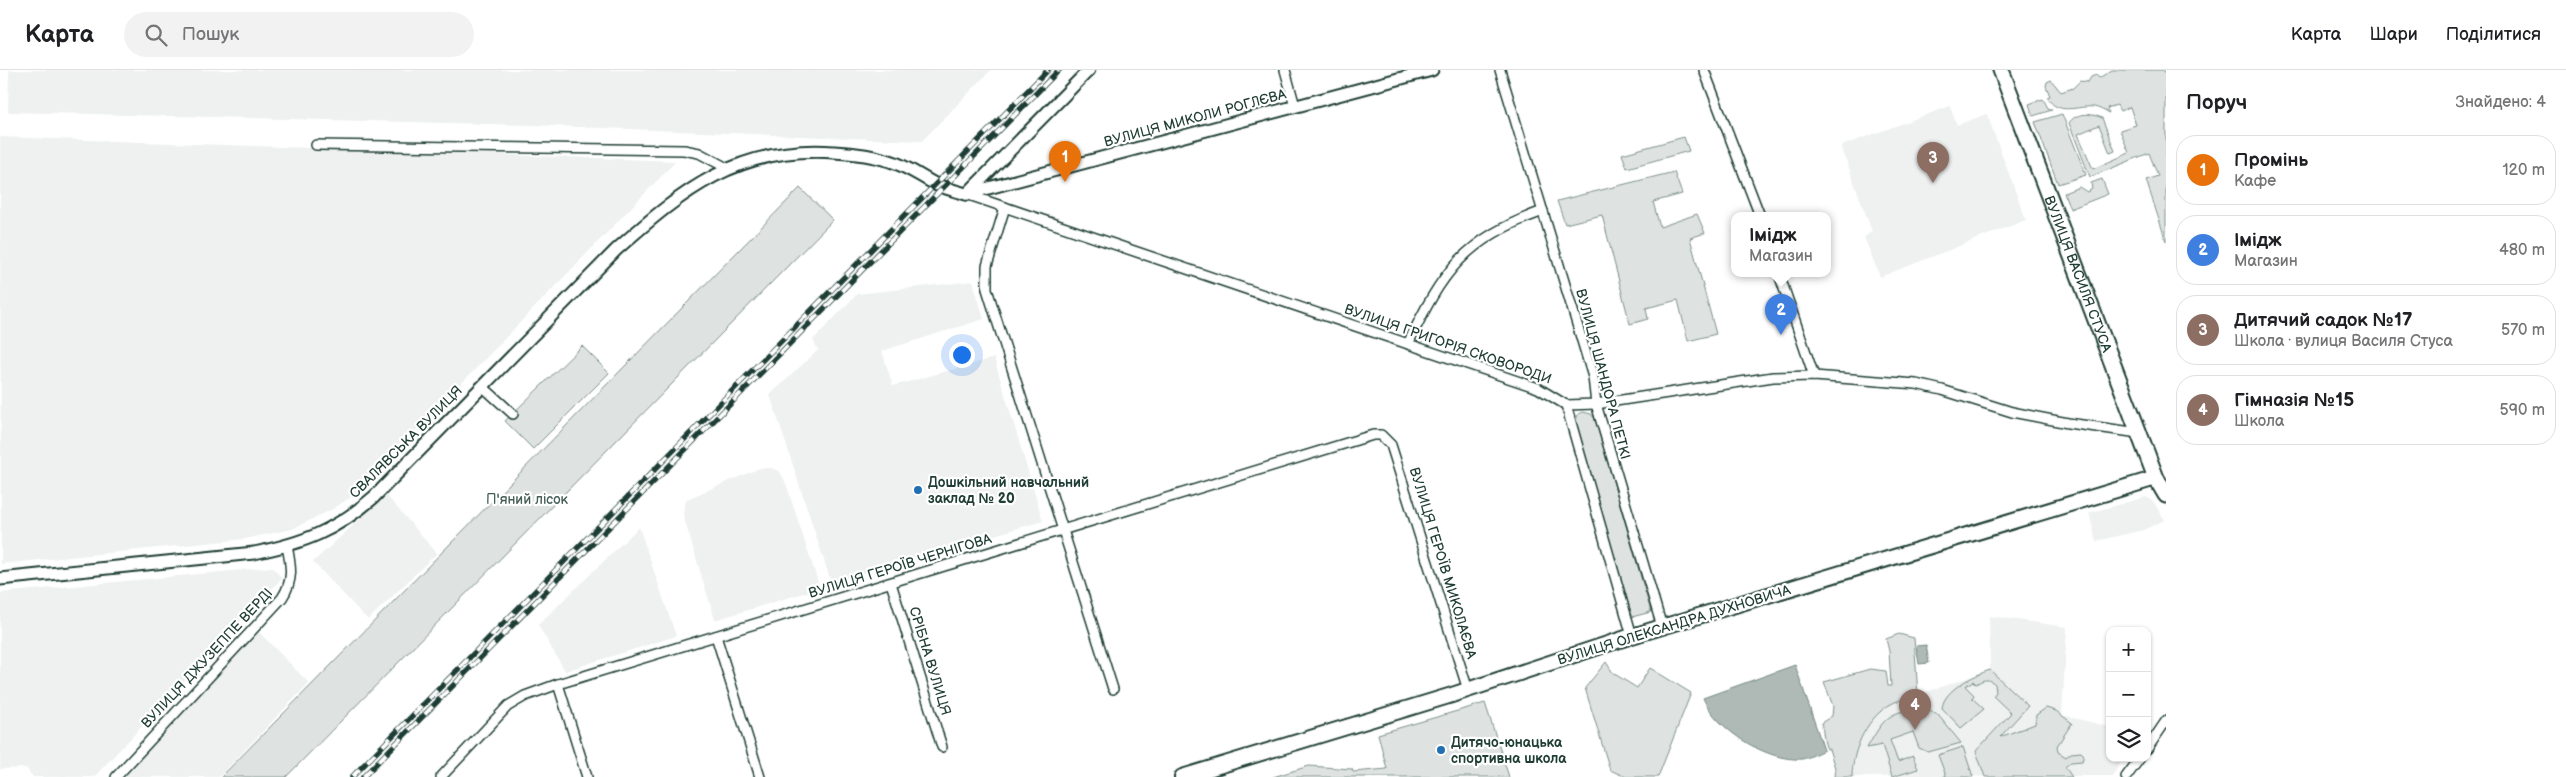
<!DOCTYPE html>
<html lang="uk">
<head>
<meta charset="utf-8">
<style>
	:root { --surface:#fff; --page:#f2f2f2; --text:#202124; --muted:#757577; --line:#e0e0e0; --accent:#111827 }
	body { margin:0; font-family:"Balsamiq Sans",sans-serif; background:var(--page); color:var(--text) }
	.controls { position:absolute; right:15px; bottom:15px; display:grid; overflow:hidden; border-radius:10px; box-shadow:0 1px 4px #0004 }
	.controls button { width:45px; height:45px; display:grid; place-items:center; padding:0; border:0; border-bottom:1px solid var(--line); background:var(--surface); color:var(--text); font:25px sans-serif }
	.you { position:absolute; left:961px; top:284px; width:18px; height:18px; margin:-12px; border:4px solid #fff; border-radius:50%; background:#1a73e8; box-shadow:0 0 0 8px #1a73e833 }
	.badge { display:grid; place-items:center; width:32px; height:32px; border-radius:50%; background:var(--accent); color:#fff; font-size:16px; font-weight:700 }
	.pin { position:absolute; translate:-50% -41px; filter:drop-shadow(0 1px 2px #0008) }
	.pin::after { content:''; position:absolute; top:26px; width:18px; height:15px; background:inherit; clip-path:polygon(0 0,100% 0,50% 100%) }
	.popup { position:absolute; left:1731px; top:142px; width:100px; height:65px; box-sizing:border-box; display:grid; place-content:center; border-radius:10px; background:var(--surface); filter:drop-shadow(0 1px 4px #0005); font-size:16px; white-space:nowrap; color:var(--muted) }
	.popup b { font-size:19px; color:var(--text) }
	.popup::after { content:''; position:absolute; left:50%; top:100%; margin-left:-10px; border:10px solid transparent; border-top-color:var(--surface) }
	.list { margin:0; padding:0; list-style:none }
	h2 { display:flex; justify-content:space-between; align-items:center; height:65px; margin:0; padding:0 20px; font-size:21px }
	h2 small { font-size:16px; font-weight:400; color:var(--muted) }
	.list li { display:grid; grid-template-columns:32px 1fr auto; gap:15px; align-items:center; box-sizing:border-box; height:70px; margin:0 10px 10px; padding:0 10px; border:1px solid var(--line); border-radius:20px }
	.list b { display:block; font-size:19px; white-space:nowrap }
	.list p { margin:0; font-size:16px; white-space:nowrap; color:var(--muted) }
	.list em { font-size:16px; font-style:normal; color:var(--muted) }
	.icon { flex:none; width:28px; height:28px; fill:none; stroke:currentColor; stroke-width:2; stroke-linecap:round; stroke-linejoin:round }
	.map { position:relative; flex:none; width:2166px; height:707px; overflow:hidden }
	header { display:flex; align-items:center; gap:30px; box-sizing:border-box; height:70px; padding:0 25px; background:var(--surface); border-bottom:1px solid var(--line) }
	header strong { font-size:24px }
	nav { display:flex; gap:28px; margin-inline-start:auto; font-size:18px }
	.search { width:350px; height:45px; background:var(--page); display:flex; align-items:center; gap:12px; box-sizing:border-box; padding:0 18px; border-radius:28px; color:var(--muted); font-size:19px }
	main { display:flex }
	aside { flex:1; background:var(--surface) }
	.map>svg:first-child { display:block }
	.built { fill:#eef1f0 }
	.green { fill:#dee3e2; stroke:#7e908b }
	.water { fill:#afbab7; stroke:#758883 }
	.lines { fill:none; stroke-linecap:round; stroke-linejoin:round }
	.minor-casing { stroke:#1f3d34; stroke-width:12 }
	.tertiary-casing { stroke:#1f3d34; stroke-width:15 }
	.secondary-casing { stroke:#1f3d34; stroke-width:18 }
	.primary-casing { stroke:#1f3d34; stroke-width:19 }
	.minor { stroke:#fff; stroke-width:9 }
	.tertiary { stroke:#fff; stroke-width:11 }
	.secondary { stroke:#fff; stroke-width:14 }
	.primary { stroke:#fff; stroke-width:15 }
	.rail-casing { stroke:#1f3d34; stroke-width:5.5 }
	.rail { stroke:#fff; stroke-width:4; stroke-dasharray:11; stroke-linecap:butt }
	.poi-dot { fill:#1f6fb2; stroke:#fff; stroke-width:2 }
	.labels { text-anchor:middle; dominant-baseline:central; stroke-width:4.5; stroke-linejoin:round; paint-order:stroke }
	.street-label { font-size:14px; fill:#1f3d34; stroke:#fff }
	.poi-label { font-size:14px; font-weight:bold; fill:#1f3d34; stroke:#fff; text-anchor:start }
	.park-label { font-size:14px; fill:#455e57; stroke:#fff }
</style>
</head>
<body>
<header>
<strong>Карта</strong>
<div class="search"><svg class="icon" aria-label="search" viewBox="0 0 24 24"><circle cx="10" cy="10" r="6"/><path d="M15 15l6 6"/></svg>Пошук</div>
<nav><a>Карта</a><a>Шари</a><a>Поділитися</a></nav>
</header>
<main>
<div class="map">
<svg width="2166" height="707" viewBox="0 0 2166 707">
	<rect width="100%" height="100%" fill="#fff"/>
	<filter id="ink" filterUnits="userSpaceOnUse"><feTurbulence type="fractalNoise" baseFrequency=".02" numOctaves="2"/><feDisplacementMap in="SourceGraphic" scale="10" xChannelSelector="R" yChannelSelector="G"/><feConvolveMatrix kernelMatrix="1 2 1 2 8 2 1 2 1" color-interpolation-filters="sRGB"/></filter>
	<g filter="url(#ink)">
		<!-- built -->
		<g class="built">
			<polygon points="9,0 991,0 922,71 529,55 8,42"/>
			<polygon points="1950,36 1957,55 1987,44 2026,150 1880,207 1864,167 1872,162 1841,76"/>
			<polygon points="0,67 676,91 353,426 331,440 292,459 245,469 1,494"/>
			<polygon points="973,211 984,249 882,281 893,316 994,288 1043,451 831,512 770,325 818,280 813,270 857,224"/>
			<polygon points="760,398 772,398 780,402 785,411 820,518 715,550 683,445 684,436 687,429"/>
			<polygon points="386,425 437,483 368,550 313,492"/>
			<polygon points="2146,427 2153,431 2165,450 2143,460 2096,471 2089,443"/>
			<polygon points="639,457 676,566 565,601 538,555"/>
			<polygon points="272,497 282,508 94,707 33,707 26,698 0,699 0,523"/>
			<polygon points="1989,546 2067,557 2062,645 2110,657 2110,688 2124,688 2112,706 1834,707 1835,698 1821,653 1918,625 1990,600"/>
			<polygon points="258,561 309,613 219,707 120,707"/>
		</g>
		<!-- green -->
		<g class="green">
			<path d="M2112 0H2163L2166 5V171L2146 110 2158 106 2149 83 2090 107 2069 53C2076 42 2091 43 2102 48L2115 81 2110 83 2099 55 2078 64 2093 99 2129 83 2120 60 2136 55 2130 37 2120 41 2117 35 2107 38 2109 43C2104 41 2099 38 2094 37 2078 35 2058 47 2047 27L2050 26 2046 16 2047 12 2051 10 2061 22 2073 18 2080 11 2088 12 2091 7 2096 5 2099 8Z"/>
			<polygon points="2043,29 2048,38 2052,40 2033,46 2029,34"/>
			<polygon points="2062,44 2086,105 2058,114 2035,52"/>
			<polygon points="1684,67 1689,81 1627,98 1622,84"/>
			<polygon points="1674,102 1682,124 1653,132 1660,157 1697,144 1705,163 1690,168 1716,264 1688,271 1678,230 1646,238 1648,249 1630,254 1602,145 1565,154 1557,131"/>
			<polygon points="2102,109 2108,124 2070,139 2064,123 2079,117 2087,122 2092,119 2091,113"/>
			<polygon points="800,118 833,150 286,707 221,707"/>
			<polygon points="582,276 609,303 533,379 505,351"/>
			<polygon points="1583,342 1591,344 1595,349 1651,542 1632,547 1575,354 1578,344"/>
			<path d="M1899 564 1914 568 1918 625C1911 627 1903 629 1895 632 1868 644 1852 679 1852 707H1834L1835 698 1829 679H1827C1823 671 1824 662 1821 653L1832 646 1833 636 1824 612 1870 599 1886 601 1888 616H1891L1889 581 1886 569Z"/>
			<polygon points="1606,592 1613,603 1637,618 1650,598 1691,623 1658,707 1626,707 1610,700 1585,618"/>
			<path d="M1990 600 2028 636 2000 667 2035 654 2036 645 2046 638 2056 641 2072 653 2057 676 2058 682 2066 687 2071 683 2081 682 2084 685 2082 691 2071 692 2065 697 2072 707H1985L1976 681 2011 643 1993 626 1996 622 1995 614C1988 608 1984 609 1976 614L1973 611 1965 616 1974 625 1972 628 1984 639 1961 658 1942 638C1944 619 1975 605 1990 600Z"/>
			<polygon points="1485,633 1509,707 1273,707 1309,696 1352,699 1353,702 1387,699 1378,664"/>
			<path d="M1924 638 1938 645 1961 673 1928 682 1919 678 1913 662 1890 670 1898 692 1913 686 1918 699 1892 707 1882 675 1867 678C1884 648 1888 641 1924 638Z"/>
			<polygon points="1963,677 1973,707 1943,707 1946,706 1938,685"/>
		</g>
		<!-- water -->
		<g class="water">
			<polygon points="1926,575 1929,593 1919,594 1916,576"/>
			<path d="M1795 595 1824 680C1817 683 1809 688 1802 689 1767 692 1716 659 1703 628Z"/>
		</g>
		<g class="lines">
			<!-- minor casing -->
			<g class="minor-casing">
				<g id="minor">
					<polyline points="1285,0 1295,36"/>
					<polyline points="1500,0 1593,307 1596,334 1662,557"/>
					<polyline points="1704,0 1760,146"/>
					<polyline points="316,75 684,80 699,83 727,98"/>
					<polyline points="966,124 1538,318 1566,335 1596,334 1773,307 1814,306 1916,314 1942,320 2012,342 2068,353 2139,363"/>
					<polyline points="1005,137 987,196 987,219 1113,619"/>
					<polyline points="1779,204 1814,306"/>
					<path d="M1408 274C1442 201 1465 169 1543 141"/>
					<polyline points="482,316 513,344"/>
					<polyline points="1566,335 1632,566"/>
					<polyline points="891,513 942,677"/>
					<polyline points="716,566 760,707"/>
					<polyline points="558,614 587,707"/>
					<polyline points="2147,679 2166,651"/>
					<path d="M116 707 282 528C294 510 291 496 287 476"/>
					<polyline points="441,707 508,636 525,626 558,614 1373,365 1381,365 1391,375 1468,620"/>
					<polyline points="2126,707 2140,688"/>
				</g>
			</g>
			<!-- tertiary casing -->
			<g class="tertiary-casing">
				<g id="tertiary">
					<polyline points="968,123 1089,0"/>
					<polyline points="966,124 1432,0"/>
					<path d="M0 509 254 483C304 473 335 461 374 427L616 180C683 120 739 75 834 82 853 83 872 85 890 91 907 96 921 107 937 115 947 119 957 121 966 124"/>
				</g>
			</g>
			<!-- secondary casing -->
			<g class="secondary-casing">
				<polyline id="secondary" points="1182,707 1452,625 1632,566 2156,408"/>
			</g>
			<!-- primary casing -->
			<g class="primary-casing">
				<g id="primary">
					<path id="s1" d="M2001 0 2156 408 2166 425"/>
				</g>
			</g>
			<!-- minor -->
			<use href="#minor" class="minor"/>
			<!-- tertiary -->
			<use href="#tertiary" class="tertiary"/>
			<!-- secondary -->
			<use href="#secondary" class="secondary"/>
			<!-- primary -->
			<use href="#primary" class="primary"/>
			<!-- rail casing -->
			<g class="rail-casing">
				<g id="rail">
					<polyline points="352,707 1048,0"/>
					<polyline points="363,707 1059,0"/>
				</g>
			</g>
			<!-- rail -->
			<use href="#rail" class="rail"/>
		</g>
	</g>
	<!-- markers -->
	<g class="poi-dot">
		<circle cx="918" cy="420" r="5"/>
		<circle cx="1441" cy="680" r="5"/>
	</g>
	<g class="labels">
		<!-- street labels -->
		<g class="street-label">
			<text transform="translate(1195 48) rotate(-15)">ВУЛИЦЯ МИКОЛИ РОГЛЄВА</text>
			<text stroke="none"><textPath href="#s1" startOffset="218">ВУЛИЦЯ ВАСИЛЯ СТУСА</textPath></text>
			<text transform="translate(1448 274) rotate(19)">ВУЛИЦЯ ГРИГОРІЯ СКОВОРОДИ</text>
			<text transform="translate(1603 304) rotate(75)">ВУЛИЦЯ ШАНДОРА ПЕТКІ</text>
			<text transform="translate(406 372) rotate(-45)">СВАЛЯВСЬКА ВУЛИЦЯ</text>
			<text transform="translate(1443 493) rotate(73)">ВУЛИЦЯ ГЕРОЇВ МИКОЛАЄВА</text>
			<text transform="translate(900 496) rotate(-17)">ВУЛИЦЯ ГЕРОЇВ ЧЕРНІГОВА</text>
			<text transform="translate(1674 555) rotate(-17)">ВУЛИЦЯ ОЛЕКСАНДРА ДУХНОВИЧА</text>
			<text transform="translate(207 588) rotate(-47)">ВУЛИЦЯ ДЖУЗЕППЕ ВЕРДІ</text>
			<text transform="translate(930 591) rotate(73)">СРІБНА ВУЛИЦЯ</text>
		</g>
		<!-- poi labels -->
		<g class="poi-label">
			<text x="928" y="412">Дошкільний навчальний<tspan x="928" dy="16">заклад № 20</tspan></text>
			<text x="1451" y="672">Дитячо-юнацька<tspan x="1451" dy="16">спортивна школа</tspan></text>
		</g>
		<!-- park labels -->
		<g class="park-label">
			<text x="527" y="429">П'яний лісок</text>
		</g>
	</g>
</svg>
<div class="controls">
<button>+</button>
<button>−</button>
<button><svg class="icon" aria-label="layers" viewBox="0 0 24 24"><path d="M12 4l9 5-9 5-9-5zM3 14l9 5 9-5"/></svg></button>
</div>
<div class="you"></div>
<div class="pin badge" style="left:1065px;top:112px;background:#e8710a">1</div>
<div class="pin badge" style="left:1781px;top:265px;background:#3f7fe0">2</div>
<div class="popup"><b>Імідж</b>Магазин</div>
<div class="pin badge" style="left:1933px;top:113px;background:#8d6e63">3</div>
<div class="pin badge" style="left:1915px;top:660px;background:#8d6e63">4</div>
</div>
<aside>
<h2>Поруч<small>Знайдено: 4</small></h2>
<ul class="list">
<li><span class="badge" style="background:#e8710a">1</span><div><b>Промінь</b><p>Кафе</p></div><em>120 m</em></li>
<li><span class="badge" style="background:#3f7fe0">2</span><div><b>Імідж</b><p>Магазин</p></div><em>480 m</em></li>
<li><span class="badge" style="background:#8d6e63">3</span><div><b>Дитячий садок №17</b><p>Школа · вулиця Василя Стуса</p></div><em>570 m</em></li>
<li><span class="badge" style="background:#8d6e63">4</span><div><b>Гімназія №15</b><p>Школа</p></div><em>590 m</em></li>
</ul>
</aside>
</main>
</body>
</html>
